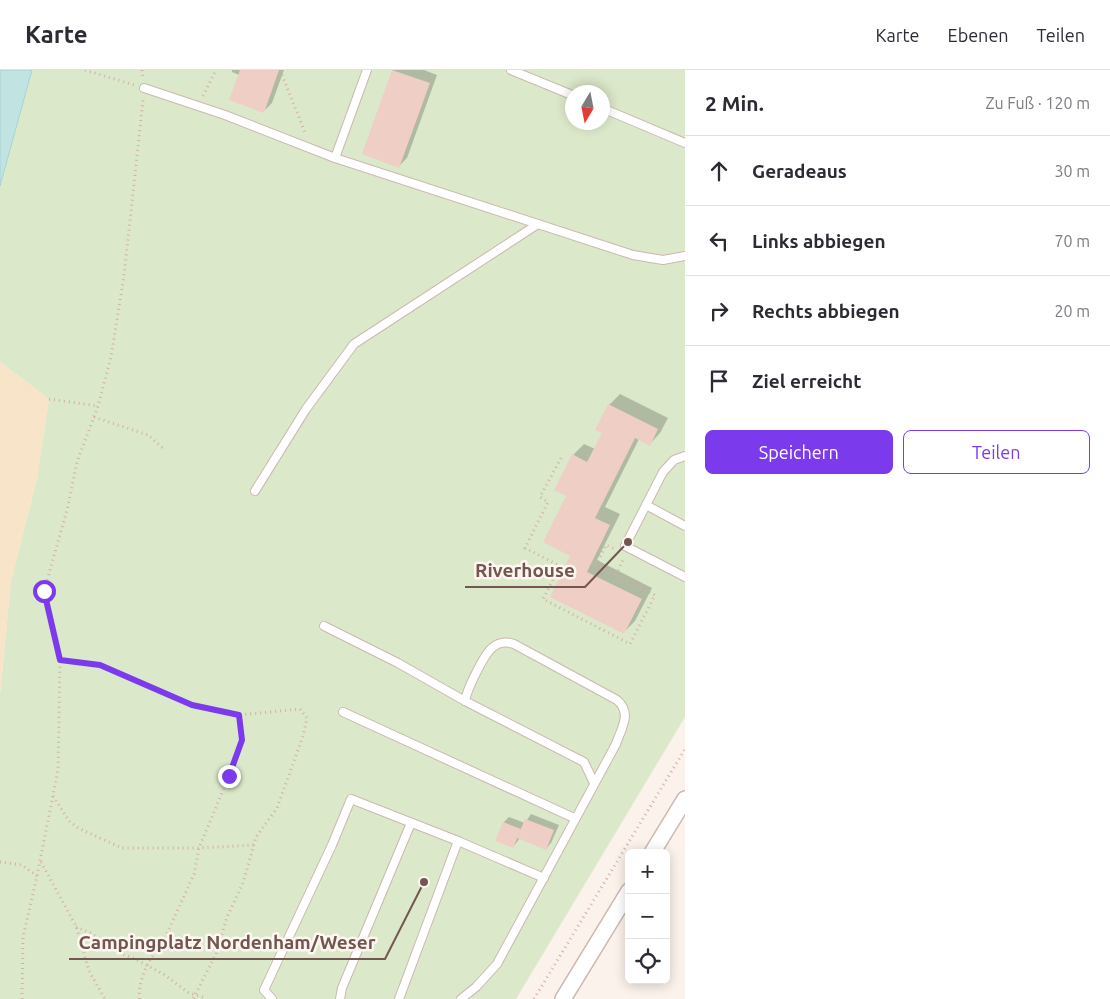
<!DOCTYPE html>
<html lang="de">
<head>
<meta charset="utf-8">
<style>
	:root { --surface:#fff; --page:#f2f2f3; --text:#2b2b33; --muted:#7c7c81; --line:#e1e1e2; --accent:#7c3aed }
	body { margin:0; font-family:Ubuntu,sans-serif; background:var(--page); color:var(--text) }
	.controls { position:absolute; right:15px; bottom:15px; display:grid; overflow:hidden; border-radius:8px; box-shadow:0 2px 12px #0003 }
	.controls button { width:45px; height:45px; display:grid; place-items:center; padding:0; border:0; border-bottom:1px solid var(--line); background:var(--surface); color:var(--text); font:25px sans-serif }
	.compass { position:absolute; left:565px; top:15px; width:45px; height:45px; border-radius:50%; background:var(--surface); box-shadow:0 2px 12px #0003; rotate:190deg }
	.stop { position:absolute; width:15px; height:15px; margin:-11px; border:4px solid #7c3aed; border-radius:50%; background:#fff }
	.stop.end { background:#7c3aed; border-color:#fff; box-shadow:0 1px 5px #0008 }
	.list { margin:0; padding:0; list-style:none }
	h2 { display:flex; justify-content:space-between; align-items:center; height:65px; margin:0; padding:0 20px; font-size:21px }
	h2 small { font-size:16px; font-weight:400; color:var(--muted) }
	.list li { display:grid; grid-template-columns:32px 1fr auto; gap:15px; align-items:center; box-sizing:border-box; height:70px; padding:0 20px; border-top:1px solid var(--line) }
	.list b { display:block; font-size:19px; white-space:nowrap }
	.list em { font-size:16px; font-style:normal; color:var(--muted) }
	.actions { display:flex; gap:10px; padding:15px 20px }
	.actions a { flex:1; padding:11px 0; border:1px solid var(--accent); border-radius:8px; text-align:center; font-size:18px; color:var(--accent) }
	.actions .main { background:var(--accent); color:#fff }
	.icon { flex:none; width:28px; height:28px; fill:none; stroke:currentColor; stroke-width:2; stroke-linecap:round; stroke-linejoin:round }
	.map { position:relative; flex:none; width:685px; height:929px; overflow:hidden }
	header { display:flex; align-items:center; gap:30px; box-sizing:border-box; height:70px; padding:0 25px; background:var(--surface); border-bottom:1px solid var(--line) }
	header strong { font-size:24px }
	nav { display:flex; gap:28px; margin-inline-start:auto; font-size:18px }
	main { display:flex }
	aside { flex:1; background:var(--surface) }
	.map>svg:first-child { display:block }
	.green { fill:#dce8ca; fill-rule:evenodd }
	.sand { fill:#f7e4c9 }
	.water { fill:#c1e3e2; stroke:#a8d4d2 }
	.shadow { fill:#0003 }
	.building { fill:#eecec5 }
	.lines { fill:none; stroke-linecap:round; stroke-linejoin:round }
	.lane-casing { stroke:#ccb8b1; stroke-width:10 }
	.street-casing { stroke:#ccb8b1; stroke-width:18 }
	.path { stroke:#d3b0a8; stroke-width:3; stroke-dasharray:1 4; stroke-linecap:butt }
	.lane { stroke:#fff; stroke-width:8 }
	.street { stroke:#fff; stroke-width:15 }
	.route { stroke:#7c3aed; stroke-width:6 }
	.leader { fill:none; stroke:#745650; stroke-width:2 }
	.callout-dot { fill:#745650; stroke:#fef6f1; stroke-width:2 }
	.callout-label { font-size:19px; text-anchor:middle; font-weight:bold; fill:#745650; stroke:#fef6f1; stroke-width:5; stroke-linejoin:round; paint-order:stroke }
</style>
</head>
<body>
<header>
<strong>Karte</strong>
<nav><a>Karte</a><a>Ebenen</a><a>Teilen</a></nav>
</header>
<main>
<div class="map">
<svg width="685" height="929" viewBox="0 0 685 929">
	<rect width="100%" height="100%" fill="#fbf2eb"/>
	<!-- green -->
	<path class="green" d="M0 0H685V647L516 929H0V624L11 511 37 408 49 329 0 292ZM572 22H602V52H572Z"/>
	<!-- sand -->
	<polygon class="sand" points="0,292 49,329 37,408 11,511 0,624"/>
	<!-- water -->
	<polygon class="water" points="0,0 32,0 0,116"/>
	<!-- shadow -->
	<g class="shadow">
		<polygon points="232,0 284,0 272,33 264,41 239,5 232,2"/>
		<polygon points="393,0 424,0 437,5 407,88 399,96 364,84"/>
		<polygon points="620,324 668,348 660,363 650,374 639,369 605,437 620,444 597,490 652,518 635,551 624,562 572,485 568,426 573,385 584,374 595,379 603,363 609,335"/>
		<polygon points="531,744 559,755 551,773 546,779 520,768 513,777 504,752 509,747 525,753"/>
	</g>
	<!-- building -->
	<g class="building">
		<polygon points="240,0 279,0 264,43 229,30"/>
		<polygon points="392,0 430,13 399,98 362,84"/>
		<polygon points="608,334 658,359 650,376 635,368 595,448 610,455 587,502 642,529 624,564 550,527 570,486 543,472 566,426 554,420 572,384 587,392 602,363 595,360"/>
		<polygon points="525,749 554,760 546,780 517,768"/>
		<polygon points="503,752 521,759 513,778 495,771"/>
	</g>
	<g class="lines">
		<!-- lane casing -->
		<g class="lane-casing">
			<g id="lane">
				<polyline points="511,0 572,25"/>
				<polyline points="144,18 225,45 335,88 633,185 663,190 685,186"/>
				<polyline points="602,38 685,73"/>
				<polyline points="335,88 367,0"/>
				<polyline points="685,386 674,390 663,402 625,476 685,507"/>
				<polyline points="255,421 306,339 354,274 538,154"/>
				<polyline points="646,435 685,456"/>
				<polyline points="324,556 398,593 465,631"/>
				<polyline points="343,642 574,748"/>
				<polyline points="272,929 264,920 332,775 351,729 458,771 544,808"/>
				<polyline points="340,929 342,918 411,753"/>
				<polyline points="399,929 458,771"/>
				<path d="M461 929 476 917 497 894 616 674C622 657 632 643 617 630L514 574C493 567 485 586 477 601 472 611 467 620 465 631L584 692 594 713"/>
			</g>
		</g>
		<!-- street casing -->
		<g class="street-casing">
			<g id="street">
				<polyline points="652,783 685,729"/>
				<polyline points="563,929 629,821"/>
			</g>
		</g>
		<!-- path -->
		<g class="path">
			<polyline points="85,0 134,15"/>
			<polyline points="142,0 143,8"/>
			<polyline points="282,5 306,65"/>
			<polyline points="203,26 216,0"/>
			<polyline points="49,329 98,336"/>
			<polyline points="94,347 148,365 165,380"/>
			<polyline points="561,388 540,427 548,432 525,478 560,496 543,529 630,574 655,525 596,495 606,475 615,479"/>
			<polyline points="616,505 624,488"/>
			<polyline points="60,590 100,595 192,635 239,645 300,639 307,648 303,666 277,738 256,767 243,813 227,847 216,884 193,929"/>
			<polyline points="53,726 69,751 78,758 122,778 199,778 254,775"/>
			<polyline points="0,792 22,795 37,806"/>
			<polyline points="41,792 76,856 89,901 105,929"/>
			<polyline points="76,857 91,863 122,884 133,888 165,905 189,923 206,928"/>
			<polyline points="22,929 23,867 37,806 58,700 60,590 44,521 67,440 77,392 98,336 111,287 124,206 143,30"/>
			<path d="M139 929C139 906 150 885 167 870L165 868 194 804 199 778 229 706 242 670 239 645"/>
			<polyline points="534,929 685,679"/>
		</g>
		<!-- lane -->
		<use href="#lane" class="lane"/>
		<!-- street -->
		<use href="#street" class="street"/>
	</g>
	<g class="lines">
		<!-- route -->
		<polyline class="route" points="44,521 60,590 100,595 192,635 239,645 242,670 229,706"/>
	</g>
	<!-- callouts -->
	<path class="leader" d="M628 472L585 517H465M424 812L385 889H69"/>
	<g class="callout-dot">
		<circle cx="628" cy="472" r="5"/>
		<circle cx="424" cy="812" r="5"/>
	</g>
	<g class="callout-label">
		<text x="525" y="507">Riverhouse</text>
		<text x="227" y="879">Campingplatz Nordenham/Weser</text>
	</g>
</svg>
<div class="controls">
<button>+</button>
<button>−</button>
<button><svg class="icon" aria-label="locate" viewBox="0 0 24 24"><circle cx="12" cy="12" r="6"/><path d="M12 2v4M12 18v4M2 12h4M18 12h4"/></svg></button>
</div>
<svg class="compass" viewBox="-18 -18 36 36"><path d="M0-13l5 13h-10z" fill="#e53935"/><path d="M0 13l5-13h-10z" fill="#7c7c81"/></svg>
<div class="stop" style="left:44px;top:521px"></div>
<div class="stop end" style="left:229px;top:706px"></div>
</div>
<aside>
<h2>2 Min.<small>Zu Fuß · 120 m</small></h2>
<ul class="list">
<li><svg class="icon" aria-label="ahead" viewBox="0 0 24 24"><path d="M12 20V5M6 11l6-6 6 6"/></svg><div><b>Geradeaus</b></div><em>30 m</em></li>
<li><svg class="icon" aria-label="left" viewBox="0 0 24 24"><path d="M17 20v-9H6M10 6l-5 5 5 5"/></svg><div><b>Links abbiegen</b></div><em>70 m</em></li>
<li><svg class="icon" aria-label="right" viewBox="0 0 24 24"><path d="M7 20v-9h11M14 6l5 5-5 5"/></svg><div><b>Rechts abbiegen</b></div><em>20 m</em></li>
<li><svg class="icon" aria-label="arrive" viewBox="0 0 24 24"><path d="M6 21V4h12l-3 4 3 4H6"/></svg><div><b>Ziel erreicht</b></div></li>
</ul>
<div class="actions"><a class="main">Speichern</a><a>Teilen</a></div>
</aside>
</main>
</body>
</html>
